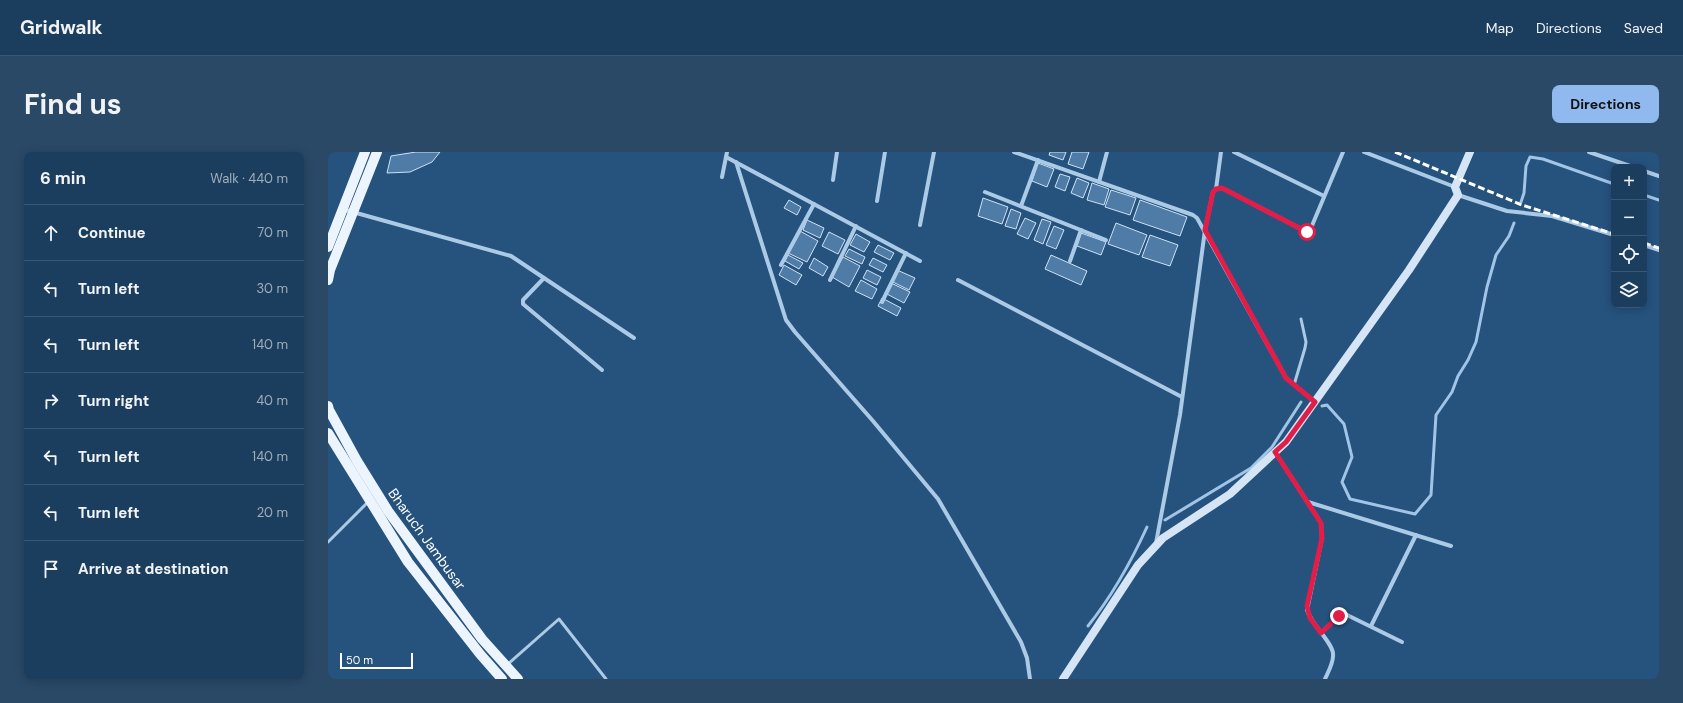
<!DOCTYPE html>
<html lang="en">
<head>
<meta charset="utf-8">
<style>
	:root { --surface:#1c3e5e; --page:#294967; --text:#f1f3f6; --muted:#a0aebc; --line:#3a5773; --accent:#90b9f0 }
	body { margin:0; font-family:"DM Sans",sans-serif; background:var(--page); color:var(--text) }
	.controls { position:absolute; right:12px; top:12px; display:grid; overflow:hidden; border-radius:8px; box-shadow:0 2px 10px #0003 }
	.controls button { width:36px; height:36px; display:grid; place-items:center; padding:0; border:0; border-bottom:1px solid var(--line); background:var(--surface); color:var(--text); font:20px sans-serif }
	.scale { position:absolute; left:12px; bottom:10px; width:73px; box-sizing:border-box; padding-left:4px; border:2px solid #fff; border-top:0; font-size:11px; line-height:14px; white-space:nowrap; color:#fff; -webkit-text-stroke:3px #26527e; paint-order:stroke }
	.stop { position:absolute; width:12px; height:12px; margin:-9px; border:3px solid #e11d48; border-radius:50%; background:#fff }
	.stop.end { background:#e11d48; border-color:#fff; box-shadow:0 1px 4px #0008 }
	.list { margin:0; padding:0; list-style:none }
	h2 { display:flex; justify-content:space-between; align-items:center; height:52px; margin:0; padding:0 16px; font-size:17px }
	h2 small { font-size:13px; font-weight:400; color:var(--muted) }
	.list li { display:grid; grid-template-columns:26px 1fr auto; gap:12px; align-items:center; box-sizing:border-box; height:56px; padding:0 16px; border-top:1px solid var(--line) }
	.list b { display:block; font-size:15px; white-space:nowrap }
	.list em { font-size:13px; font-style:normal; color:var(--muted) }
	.icon { flex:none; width:22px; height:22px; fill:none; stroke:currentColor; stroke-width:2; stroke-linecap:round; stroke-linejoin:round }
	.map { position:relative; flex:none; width:1331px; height:527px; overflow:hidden; border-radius:8px }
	header { display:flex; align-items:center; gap:24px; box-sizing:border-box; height:56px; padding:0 20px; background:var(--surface); border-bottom:1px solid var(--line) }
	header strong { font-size:19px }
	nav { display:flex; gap:22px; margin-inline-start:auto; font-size:14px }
	.intro { display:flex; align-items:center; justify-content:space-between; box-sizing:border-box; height:96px; padding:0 24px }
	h1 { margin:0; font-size:28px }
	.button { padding:10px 18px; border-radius:8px; background:var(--accent); color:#111; font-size:14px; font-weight:700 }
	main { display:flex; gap:24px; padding:0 24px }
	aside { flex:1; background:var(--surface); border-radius:8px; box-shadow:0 2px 10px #0003 }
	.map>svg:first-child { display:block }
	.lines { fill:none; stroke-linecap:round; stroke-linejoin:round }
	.stream { stroke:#a0c5e6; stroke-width:3 }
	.building { fill:#4e7ca7; stroke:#cee2f4 }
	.lane { stroke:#abcae5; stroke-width:3 }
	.street { stroke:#abcae5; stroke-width:4 }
	.secondary { stroke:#d5e5f5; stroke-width:8 }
	.primary { stroke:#ecf4fd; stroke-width:10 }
	.rail { stroke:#fff; stroke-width:3; stroke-dasharray:7 3; stroke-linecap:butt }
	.route { stroke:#e11d48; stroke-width:5 }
	.labels { text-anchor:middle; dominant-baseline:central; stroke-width:4; stroke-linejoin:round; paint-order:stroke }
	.street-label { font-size:14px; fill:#fff; stroke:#26527e }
</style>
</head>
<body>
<header>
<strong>Gridwalk</strong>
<nav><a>Map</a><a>Directions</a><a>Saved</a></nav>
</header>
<div class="intro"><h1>Find us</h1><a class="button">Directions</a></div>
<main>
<aside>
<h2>6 min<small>Walk · 440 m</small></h2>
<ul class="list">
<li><svg class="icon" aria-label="ahead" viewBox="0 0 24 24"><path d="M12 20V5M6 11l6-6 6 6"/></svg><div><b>Continue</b></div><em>70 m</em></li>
<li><svg class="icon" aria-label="left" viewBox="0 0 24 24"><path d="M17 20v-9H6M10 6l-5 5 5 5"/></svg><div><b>Turn left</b></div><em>30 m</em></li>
<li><svg class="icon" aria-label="left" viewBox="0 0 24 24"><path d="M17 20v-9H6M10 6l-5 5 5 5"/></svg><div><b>Turn left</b></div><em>140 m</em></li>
<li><svg class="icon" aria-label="right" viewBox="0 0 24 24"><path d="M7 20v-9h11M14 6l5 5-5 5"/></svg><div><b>Turn right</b></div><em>40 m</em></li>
<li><svg class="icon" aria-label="left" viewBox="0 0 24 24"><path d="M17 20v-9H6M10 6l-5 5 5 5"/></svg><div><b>Turn left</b></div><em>140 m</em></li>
<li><svg class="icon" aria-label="left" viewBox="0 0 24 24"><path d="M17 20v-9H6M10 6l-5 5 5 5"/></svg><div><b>Turn left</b></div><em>20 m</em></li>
<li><svg class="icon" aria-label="arrive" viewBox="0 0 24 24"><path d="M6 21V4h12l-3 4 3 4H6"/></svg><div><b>Arrive at destination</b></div></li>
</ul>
</aside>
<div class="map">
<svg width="1331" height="527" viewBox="0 0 1331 527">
	<rect width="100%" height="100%" fill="#26527e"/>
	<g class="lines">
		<!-- stream -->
		<g class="stream">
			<polyline points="1316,43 1331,48"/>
			<polyline points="1193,50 1196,41 1198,14 1202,5 1215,7 1286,32"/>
			<polyline points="994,254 999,253 1016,272 1024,305 1014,330 1022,347 1087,362 1103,343 1108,263 1124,240 1130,224 1140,208 1148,190 1159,135 1168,103 1181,84 1186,71"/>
			<polyline points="837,368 923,316 944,295 973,250"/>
			<path d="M760 474C784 444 803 410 819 375"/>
		</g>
	</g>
	<!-- building -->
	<g class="building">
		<polygon points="88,0 112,0 104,10 82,20 59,21 63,4"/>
		<polygon points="722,0 738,0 735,8 721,3"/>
		<polygon points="744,0 761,0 755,17 740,12"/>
		<polygon points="710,11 726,17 719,35 704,29"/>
		<polygon points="732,22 742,25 737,39 727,35"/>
		<polygon points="749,26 761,31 755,46 743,41"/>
		<polygon points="764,31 781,37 776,53 759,48"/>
		<polygon points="783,38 808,46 802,63 777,55"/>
		<polygon points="655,46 680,55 674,72 650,64"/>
		<polygon points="461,48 473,55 469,63 456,56"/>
		<polygon points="812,48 859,65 852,84 805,68"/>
		<polygon points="683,57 693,61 688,77 677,74"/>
		<polygon points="697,66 708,71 700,87 689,82"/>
		<polygon points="714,67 723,70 715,92 706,88"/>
		<polygon points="479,68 496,76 492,86 475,78"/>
		<polygon points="788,71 819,83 811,103 780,92"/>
		<polygon points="726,74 736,78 728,97 718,93"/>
		<polygon points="472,79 490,89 479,110 460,101"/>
		<polygon points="501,80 517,88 510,102 494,94"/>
		<polygon points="753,81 778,90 773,103 749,94"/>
		<polygon points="528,82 542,90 536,100 522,93"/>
		<polygon points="822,83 850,93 842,114 814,105"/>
		<polygon points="550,93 566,101 562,108 546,100"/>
		<polygon points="521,97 537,105 534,112 517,104"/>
		<polygon points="460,103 475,111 471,117 457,109"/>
		<polygon points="723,103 759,119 753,133 717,117"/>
		<polygon points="515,105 532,114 521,135 504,125"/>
		<polygon points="486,106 500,115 495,124 481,116"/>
		<polygon points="545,106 559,113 555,120 541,113"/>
		<polygon points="456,113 474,123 468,133 451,123"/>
		<polygon points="539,118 553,125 549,133 535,126"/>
		<polygon points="569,118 587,126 581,138 563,129"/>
		<polygon points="533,128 549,137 544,147 527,139"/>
		<polygon points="563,131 582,140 576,151 557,141"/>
		<polygon points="554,146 573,156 569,164 550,154"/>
	</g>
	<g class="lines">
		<!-- lane -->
		<g class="lane">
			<polyline points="966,233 977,196 978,190 973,167"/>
			<polyline points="0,390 40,350"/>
			<polyline points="179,513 231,467 278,527"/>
		</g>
		<!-- street -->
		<g class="street">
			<polyline points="686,0 865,63 869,66 958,226 987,250"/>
			<polyline points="906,0 996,44"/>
			<polyline points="1036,0 1127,35"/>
			<polyline points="1261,0 1305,15"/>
			<polyline points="398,5 592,109"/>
			<polyline points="408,10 458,168 467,180 545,269 610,347 693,490 699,506 702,527"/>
			<polyline points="1316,19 1331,24"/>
			<polyline points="394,25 399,0"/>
			<polyline points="505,28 509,0"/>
			<polyline points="771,30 779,0"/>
			<polyline points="888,37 893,0"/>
			<polyline points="657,40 778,88"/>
			<polyline points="1130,43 1179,59 1224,64 1286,83"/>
			<polyline points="549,49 557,0"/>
			<polyline points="693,54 710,8"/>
			<polyline points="14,57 183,104 306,186"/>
			<polyline points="592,73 606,0"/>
			<polyline points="1316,93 1331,98"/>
			<polyline points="742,109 753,78"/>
			<polyline points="453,113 486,52"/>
			<polyline points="216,126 195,148 195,152 274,218"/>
			<polyline points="502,128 528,74"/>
			<polyline points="630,128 854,245"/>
			<polyline points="554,150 578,101"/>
			<path d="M947 300 993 371 994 386 979 458C983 472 1005 491 1005 502 1006 510 1000 520 997 527"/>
			<polyline points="980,350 1123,394"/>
			<polyline points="828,391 852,263 877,78 885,40 888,37 894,36 979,80 983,76 1015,0"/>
			<polyline points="1043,474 1088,383"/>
			<polyline points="993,481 1011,464 1017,462 1074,490"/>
		</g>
		<!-- secondary -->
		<polyline class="secondary" points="735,527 810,413 835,386 902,342 958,290 1081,118 1130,43 1127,35 1142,0"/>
		<!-- primary -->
		<g class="primary">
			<polyline points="0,95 37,0"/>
			<polyline points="0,128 2,118 49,0"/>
			<polyline points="0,254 1,258 29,309 60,359 154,487 190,527"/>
			<polyline points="0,281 80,410 152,502 174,527"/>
		</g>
		<!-- rail -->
		<g class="rail">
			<polyline points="1067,0 1194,53 1286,82"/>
			<polyline points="1316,91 1331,96"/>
		</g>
	</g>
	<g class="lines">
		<!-- route -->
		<polyline class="route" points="979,80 894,36 888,37 885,40 877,78 958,226 987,250 958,290 947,300 993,371 994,386 979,454 982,466 993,481 1011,464"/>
	</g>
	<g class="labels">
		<!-- street labels -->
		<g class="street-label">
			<text transform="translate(99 387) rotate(54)">Bharuch Jambusar</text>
		</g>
	</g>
</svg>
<div class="controls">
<button>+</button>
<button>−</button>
<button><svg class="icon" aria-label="locate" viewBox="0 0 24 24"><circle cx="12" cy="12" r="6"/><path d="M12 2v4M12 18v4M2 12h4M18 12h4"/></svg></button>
<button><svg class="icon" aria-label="layers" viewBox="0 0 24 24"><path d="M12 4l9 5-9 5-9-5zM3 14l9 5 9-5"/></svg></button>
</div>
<div class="scale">50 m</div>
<div class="stop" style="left:979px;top:80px"></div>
<div class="stop end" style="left:1011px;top:464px"></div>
</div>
</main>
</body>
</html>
